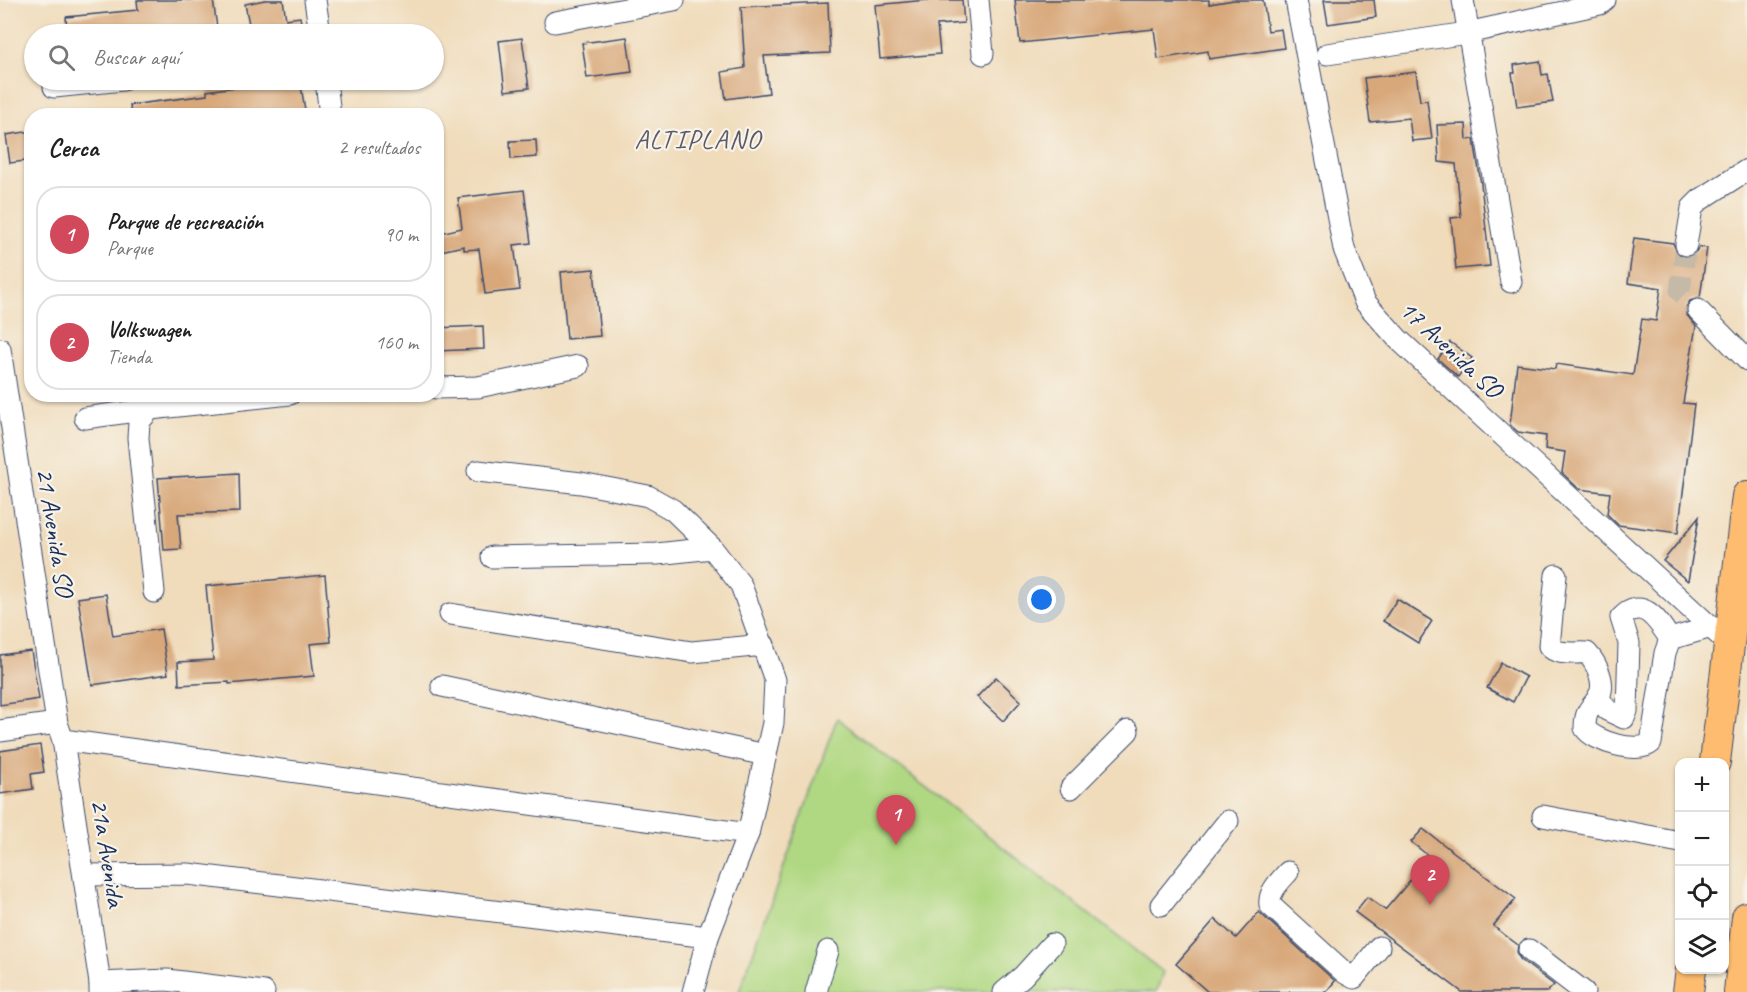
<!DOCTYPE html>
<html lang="es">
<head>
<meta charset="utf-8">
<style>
	:root { --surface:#fff; --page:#f2f2f2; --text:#222; --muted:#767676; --line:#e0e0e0; --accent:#d1495b }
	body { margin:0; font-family:Caveat,sans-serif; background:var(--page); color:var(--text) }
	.controls { position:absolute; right:18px; bottom:18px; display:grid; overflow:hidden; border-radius:12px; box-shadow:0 2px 4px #0004 }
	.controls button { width:54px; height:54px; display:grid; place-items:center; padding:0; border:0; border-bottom:2px solid var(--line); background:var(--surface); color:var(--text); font:30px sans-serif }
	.you { position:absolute; left:1042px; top:600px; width:21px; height:21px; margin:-15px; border:4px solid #fff; border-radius:50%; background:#1a73e8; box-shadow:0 0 0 9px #1a73e833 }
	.badge { display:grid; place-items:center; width:39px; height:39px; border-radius:50%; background:var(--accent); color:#fff; font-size:20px; font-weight:700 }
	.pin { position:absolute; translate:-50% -50px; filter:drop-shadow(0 2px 3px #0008) }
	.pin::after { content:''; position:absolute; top:32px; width:21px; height:18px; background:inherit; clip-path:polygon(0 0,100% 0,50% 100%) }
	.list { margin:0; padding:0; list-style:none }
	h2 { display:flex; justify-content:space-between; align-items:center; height:78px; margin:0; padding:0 24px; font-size:26px }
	h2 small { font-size:20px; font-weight:400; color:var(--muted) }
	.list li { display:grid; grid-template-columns:39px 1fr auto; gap:18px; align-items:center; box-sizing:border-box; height:96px; margin:0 12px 12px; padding:0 12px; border:2px solid var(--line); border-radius:24px }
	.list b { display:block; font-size:22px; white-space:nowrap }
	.list p { margin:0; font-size:20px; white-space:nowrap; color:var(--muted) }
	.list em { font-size:20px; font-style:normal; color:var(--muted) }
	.icon { flex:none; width:33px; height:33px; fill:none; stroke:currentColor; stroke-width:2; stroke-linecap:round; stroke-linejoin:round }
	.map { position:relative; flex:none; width:1747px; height:992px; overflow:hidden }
	.search { position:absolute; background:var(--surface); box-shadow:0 2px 4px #0004; left:24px; top:24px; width:420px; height:66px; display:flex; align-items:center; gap:15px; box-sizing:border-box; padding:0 21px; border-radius:33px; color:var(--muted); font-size:22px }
	.panel { position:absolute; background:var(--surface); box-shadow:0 2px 4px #0004; left:24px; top:108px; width:420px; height:294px; border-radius:24px }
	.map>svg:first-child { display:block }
	.green { fill:#b0d882; stroke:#668470; stroke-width:1.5 }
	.building { fill:#d8a87a }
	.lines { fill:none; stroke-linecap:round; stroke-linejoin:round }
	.minor-tunnel { stroke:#c5b9a8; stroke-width:21; stroke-dasharray:21 10; stroke-linecap:butt }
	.minor-casing { stroke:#3b496c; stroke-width:23 }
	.highway-casing { stroke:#3b496c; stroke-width:32 }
	.minor { stroke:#fff; stroke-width:21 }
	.highway { stroke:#fdbc70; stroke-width:30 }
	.labels { text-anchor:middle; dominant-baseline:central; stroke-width:4.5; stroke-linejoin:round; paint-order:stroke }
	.street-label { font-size:26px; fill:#1b2f5e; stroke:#f7f3e8 }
	.neighbourhood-label { font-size:27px; letter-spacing:1.5px; fill:#5d5968; stroke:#f7f3e8 }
</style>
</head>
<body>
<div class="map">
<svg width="1747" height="992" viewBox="0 0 1747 992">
	<rect width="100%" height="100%" fill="#f7f3e8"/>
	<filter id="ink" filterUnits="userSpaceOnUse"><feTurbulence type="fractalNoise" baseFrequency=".0167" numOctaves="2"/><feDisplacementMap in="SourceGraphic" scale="12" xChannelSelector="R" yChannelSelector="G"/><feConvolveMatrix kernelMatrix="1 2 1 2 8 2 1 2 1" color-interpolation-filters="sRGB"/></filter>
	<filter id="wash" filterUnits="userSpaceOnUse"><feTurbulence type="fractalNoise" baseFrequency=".008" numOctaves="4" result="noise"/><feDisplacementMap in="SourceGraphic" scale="24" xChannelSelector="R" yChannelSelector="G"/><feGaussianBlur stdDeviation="1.35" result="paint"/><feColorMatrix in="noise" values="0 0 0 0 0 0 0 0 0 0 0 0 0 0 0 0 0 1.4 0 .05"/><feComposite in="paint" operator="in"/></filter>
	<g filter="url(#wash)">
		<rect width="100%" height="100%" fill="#f0dcbb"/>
		<!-- green -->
		<polygon class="green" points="837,718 1163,972 1156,992 739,992"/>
		<g id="blocks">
			<!-- building -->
			<g class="building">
				<polygon points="137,0 213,0 218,34 67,34 66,17 138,10"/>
				<polygon points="265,0 283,0 286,19 300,17 303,34 251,34 245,4"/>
				<polygon points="927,0 962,0 964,23 937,25 940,54 880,59 875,5"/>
				<polygon points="1015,0 1209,0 1209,4 1234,0 1263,0 1268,31 1281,29 1284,48 1209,59 1208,51 1158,59 1154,29 1020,43"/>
				<polygon points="1324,0 1374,0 1376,17 1328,24"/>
				<polygon points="828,3 830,53 764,56 769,93 726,99 722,72 745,68 741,7"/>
				<polygon points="627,37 632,72 587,78 582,43"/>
				<polygon points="522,38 529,88 505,91 499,41"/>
				<polygon points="1540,61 1542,75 1548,74 1553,102 1517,107 1512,73 1515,73 1514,65"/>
				<polygon points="1416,72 1420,101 1427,100 1432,139 1412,141 1409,118 1370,122 1364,78"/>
				<polygon points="284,80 300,80 306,116 131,116 130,105 207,95 207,91"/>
				<polygon points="1466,124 1467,140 1474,139 1481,184 1490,266 1456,269 1451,218 1461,217 1456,164 1439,162 1437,125"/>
				<polygon points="32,131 32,160 10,163 6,135"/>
				<polygon points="536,140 537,157 511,159 510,141"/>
				<polygon points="524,190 531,243 514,245 520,290 485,294 479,249 464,250 464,246 436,252 436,234 462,228 458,198"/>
				<polygon points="1634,238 1673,243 1678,254 1685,258 1695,253 1699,247 1707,248 1700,298 1690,301 1686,307 1686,314 1696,326 1683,403 1694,404 1678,533 1618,525 1607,514 1610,493 1579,489 1562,473 1565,452 1545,449 1546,436 1518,432 1510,425 1517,364 1555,369 1556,364 1633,375 1642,319 1656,321 1661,288 1628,283"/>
				<polygon points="594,269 600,336 567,339 561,272"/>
				<polygon points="483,326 484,349 436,351 436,328"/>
				<polygon points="1450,342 1472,358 1458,377 1438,359"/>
				<polygon points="239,473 240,512 178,514 181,549 164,550 158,478"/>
				<polygon points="1699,517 1688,581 1663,561"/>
				<polygon points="325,575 331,642 310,644 314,676 229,684 229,682 179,685 178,662 213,660 206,586"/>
				<polygon points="106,594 113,636 161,629 168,674 92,685 78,598"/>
				<polygon points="1397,599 1432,621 1418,643 1383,621"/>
				<polygon points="31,651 39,699 0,705 0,655"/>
				<polygon points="1501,663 1526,677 1513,702 1487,688"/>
				<polygon points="996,677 1021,701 1003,721 977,697"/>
				<polygon points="40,745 44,772 31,774 33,789 0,794 0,751"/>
				<polygon points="1423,829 1516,899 1493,926 1518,945 1517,954 1521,960 1554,985 1547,992 1462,992 1355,912 1367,897 1385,910 1430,857 1411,842"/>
				<polygon points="1259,912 1335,981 1326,992 1208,992 1176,964 1215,919 1236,938"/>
			</g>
		</g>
	</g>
	<g filter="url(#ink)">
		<use href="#blocks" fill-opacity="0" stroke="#3b496c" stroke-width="1.5"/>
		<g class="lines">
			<!-- minor-tunnel -->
			<polyline class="minor-tunnel" points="1686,245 1680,291 1698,310"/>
			<!-- minor casing -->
			<g class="minor-casing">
				<g id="minor">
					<polyline points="315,0 320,34"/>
					<polyline points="978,0 983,54"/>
					<polyline points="1296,0 1344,249 1365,302 1398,339 1729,644"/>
					<polyline points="1463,0 1511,282"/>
					<polyline points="555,22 674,0"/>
					<polyline points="1327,54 1467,33 1600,4 1605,0"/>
					<polyline points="326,80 330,116"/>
					<polyline points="54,87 123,80"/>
					<polyline points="1686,245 1692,208 1700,200 1747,170"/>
					<polyline points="1698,310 1747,360"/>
					<polyline points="0,349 57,723 63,740 100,983 100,992"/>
					<polyline points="436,388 478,387 578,366"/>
					<polyline points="150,409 139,422 138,438 154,592"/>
					<polyline points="85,418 150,409 290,394"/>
					<polyline points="478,471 581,483 648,496 673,510 712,548 741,585 775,680 773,723 748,834 708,937 693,992"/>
					<polyline points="492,557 657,554 712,548"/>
					<path d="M1556 575 1549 646C1557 656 1575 652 1587 653 1597 664 1607 684 1598 698 1589 710 1585 712 1585 728 1594 742 1638 754 1651 743L1665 653 1670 639 1712 627"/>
					<polyline points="450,614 692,652 764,645"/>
					<polyline points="442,686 766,755"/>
					<path d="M1598 697 1607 710 1624 718 1627 711 1629 643 1621 618C1643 595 1658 621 1670 639"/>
					<polyline points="0,731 57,723"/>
					<polyline points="63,740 748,834"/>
					<polyline points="1071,788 1128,731"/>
					<polyline points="1543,816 1680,842"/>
					<path d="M1288 872C1280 881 1268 892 1270 905L1345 973 1354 978 1379 947"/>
					<polyline points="84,875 188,874 708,937"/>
					<polyline points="1161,905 1228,821"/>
					<polyline points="1529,950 1584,992"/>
					<polyline points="100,983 167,980 264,992"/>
					<polyline points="816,992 828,951"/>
					<polyline points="1004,992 1023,976 1052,944"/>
				</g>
			</g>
			<!-- highway casing -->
			<g class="highway-casing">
				<g id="highway">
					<polyline points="1715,762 1747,496"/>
					<polyline points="1688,992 1691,970"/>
					<polyline points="1739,992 1747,917"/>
				</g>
			</g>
			<!-- minor -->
			<use href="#minor" class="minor"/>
			<!-- highway -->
			<use href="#highway" class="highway"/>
		</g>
	</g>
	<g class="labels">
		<!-- street labels -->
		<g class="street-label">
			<text transform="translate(1451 349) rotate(43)">17 Avenida SO</text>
			<text transform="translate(55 532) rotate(81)">21 Avenida SO</text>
			<text transform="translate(108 853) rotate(81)">21a Avenida</text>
		</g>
		<!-- neighbourhood labels -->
		<g class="neighbourhood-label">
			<text x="698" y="139">ALTIPLANO</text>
		</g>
	</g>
</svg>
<div class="controls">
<button>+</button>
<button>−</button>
<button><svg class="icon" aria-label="locate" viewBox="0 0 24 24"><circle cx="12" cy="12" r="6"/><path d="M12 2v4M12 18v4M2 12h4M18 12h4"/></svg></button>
<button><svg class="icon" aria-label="layers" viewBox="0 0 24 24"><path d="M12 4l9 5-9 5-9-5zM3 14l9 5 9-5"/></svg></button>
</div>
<div class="you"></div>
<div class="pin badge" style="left:896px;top:845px">1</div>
<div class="pin badge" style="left:1430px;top:905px">2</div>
<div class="search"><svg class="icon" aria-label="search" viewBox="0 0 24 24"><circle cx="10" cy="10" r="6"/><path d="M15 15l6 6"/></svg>Buscar aquí</div>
<section class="panel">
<h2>Cerca<small>2 resultados</small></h2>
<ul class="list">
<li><span class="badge">1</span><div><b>Parque de recreación</b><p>Parque</p></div><em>90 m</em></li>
<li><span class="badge">2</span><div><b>Volkswagen</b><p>Tienda</p></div><em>160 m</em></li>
</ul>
</section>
</div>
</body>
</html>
